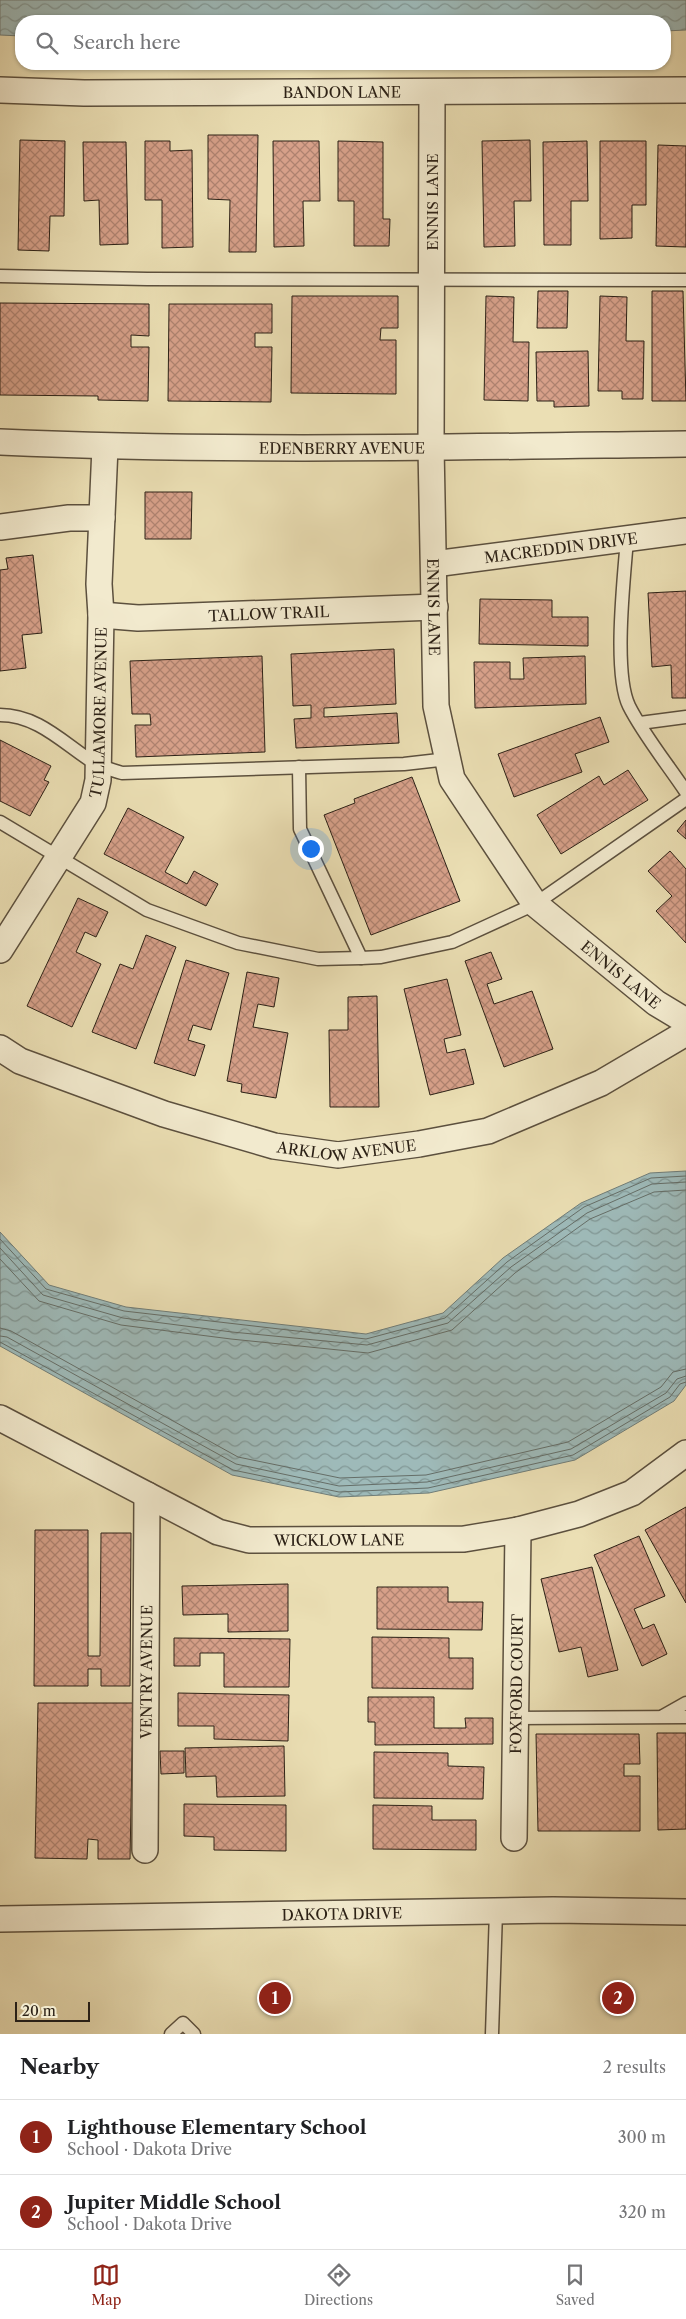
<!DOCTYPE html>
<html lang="en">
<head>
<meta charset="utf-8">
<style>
	:root { --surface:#fff; --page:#f6f6f6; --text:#202124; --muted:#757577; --line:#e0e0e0; --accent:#8f2418 }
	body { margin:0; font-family:"Libre Caslon Text",serif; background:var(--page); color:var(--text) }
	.scale { position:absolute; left:15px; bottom:12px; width:75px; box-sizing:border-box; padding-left:5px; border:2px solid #2c2116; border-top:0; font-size:14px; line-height:18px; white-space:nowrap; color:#2c2116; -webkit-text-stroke:4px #f2eace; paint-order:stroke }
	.you { position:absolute; left:310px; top:848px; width:18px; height:18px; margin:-12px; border:4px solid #fff; border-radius:50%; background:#1a73e8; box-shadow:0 0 0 8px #1a73e833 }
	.badge { display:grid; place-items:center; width:32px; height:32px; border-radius:50%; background:var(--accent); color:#fff; font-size:16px; font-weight:700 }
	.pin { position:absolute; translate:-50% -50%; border:2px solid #fff; box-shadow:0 1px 5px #0006 }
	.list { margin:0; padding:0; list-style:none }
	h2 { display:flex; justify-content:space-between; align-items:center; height:65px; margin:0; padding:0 20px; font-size:21px }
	h2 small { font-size:16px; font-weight:400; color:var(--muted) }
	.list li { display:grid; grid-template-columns:32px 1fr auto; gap:15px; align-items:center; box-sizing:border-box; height:75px; padding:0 20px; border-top:1px solid var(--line) }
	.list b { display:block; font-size:19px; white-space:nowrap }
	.list p { margin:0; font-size:16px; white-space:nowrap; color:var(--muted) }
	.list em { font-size:16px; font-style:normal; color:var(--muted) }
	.icon { flex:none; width:28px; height:28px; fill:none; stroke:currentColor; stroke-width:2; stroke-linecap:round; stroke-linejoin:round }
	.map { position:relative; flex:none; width:686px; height:2034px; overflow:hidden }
	.search { position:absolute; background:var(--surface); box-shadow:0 1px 4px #0004; left:15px; right:15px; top:15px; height:55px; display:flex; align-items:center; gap:12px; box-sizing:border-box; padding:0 18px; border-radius:20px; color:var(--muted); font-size:19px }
	.sheet { height:215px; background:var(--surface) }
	nav { display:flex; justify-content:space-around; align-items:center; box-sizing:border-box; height:70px; border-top:1px solid var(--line); background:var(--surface); font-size:14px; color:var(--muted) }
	nav a { display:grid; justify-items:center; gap:2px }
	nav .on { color:var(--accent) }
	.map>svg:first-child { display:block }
	.water { fill:url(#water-waves); stroke:#707d78 }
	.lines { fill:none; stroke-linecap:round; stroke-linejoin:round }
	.shore { stroke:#656e68; stroke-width:1 }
	.building { fill:url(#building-cross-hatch); stroke:#2c2116 }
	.lane-casing { stroke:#5c503e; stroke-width:15 }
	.street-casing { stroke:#5c503e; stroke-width:28 }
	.lane { stroke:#f2eace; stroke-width:12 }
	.street { stroke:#f2eace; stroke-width:25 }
	.labels { text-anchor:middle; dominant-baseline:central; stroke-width:4.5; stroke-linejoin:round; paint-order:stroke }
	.street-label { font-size:15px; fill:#2c2116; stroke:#f2eace }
</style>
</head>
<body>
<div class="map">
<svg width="686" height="2034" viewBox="0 0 686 2034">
	<defs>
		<pattern id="water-waves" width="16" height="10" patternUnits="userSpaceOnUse" patternTransform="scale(1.25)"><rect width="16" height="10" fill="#9ebab9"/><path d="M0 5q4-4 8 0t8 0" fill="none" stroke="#819795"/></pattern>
		<pattern id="building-cross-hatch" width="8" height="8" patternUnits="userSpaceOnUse" patternTransform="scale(1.25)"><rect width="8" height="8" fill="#d6a089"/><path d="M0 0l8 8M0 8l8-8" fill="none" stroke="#ae826f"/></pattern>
	</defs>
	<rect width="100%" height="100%" fill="#ebdfb4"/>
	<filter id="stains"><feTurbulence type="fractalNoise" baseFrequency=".004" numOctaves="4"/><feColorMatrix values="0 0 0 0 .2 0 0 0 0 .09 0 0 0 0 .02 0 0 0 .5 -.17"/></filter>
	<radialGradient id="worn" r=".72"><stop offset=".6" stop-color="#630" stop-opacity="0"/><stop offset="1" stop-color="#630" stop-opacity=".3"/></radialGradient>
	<!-- water -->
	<g class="water">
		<polygon points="0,0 686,0 686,30 665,31 665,21 21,21 21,36 0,35"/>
		<polygon points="686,1171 686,1385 674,1401 575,1460 429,1493 339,1497 232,1475 0,1346 0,1232 49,1285 126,1307 366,1334 443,1313 503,1258 581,1203 650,1173"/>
	</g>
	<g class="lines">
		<!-- shore -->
		<g class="shore">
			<polyline points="0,1239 46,1289 124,1311 366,1339 445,1318 507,1262 584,1207 651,1178 686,1176"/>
			<polyline points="0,1248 43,1295 123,1318 232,1332 367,1345 448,1323 511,1267 587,1213 652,1184 686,1182"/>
			<polyline points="0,1259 39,1301 121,1325 231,1339 368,1353 452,1330 515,1273 590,1219 654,1192 686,1190"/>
			<polyline points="0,1328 11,1331 238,1457 340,1478 426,1475 568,1442 661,1387 673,1372 686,1369"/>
			<polyline points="0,1336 7,1337 236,1464 339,1486 427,1482 571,1449 666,1393 677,1379 686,1376"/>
			<polyline points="0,1342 233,1470 339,1492 428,1488 573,1455 670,1397 680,1384 686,1382"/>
		</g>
	</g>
	<!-- building -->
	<g class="building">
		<polygon points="208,135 258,135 256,252 229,252 230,200 208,199"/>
		<polygon points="20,140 65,141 64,216 50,216 49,251 18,250"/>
		<polygon points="530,140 531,201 514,201 515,246 484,247 482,141"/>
		<polygon points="145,141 170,141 170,151 192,150 193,247 162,248 162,200 145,200"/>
		<polygon points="273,141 319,141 320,201 303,201 304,246 274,247"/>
		<polygon points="338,141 383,142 383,219 390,219 389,246 354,246 354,201 338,201"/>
		<polygon points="587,141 588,201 571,201 571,245 544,245 543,142"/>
		<polygon points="600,141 646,141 646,205 632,205 632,238 600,239"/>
		<polygon points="83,142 126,142 128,244 100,245 99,200 84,201"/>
		<polygon points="658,145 686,146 686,247 656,246"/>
		<polygon points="538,291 568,291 567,328 537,328"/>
		<polygon points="652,291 683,291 686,401 652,401"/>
		<polygon points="292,296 398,296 398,328 381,328 380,340 396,340 396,394 291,393"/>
		<polygon points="486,296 514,297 513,342 529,342 528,401 484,400"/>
		<polygon points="600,296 627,297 626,341 644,341 643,399 622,399 622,391 598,391"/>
		<polygon points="0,303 149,304 149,336 131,335 131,347 149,347 148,401 98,400 98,396 0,395"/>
		<polygon points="169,304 272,304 272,333 255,333 255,347 272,347 271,402 168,401"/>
		<polygon points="588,351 589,406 554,407 554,401 537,401 536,352"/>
		<polygon points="145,492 192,492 191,539 145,539"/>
		<polygon points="33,555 42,633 22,635 26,668 0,671 0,570 8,569 6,558"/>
		<polygon points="686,591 686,698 672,698 671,665 652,667 648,593"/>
		<polygon points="480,599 552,600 552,617 588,617 588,646 479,644"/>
		<polygon points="394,649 396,704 324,708 324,717 397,713 399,743 296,748 294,719 311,718 311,705 293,706 291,654"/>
		<polygon points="262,656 265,752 136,757 135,725 151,725 150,714 132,714 130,661"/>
		<polygon points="585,656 586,704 475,708 474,662 510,662 510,679 524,679 523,658"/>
		<polygon points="600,717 609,742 575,754 582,772 514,797 498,754"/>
		<polygon points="0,740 51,766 44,780 49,782 30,816 0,801"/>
		<polygon points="628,770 648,800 561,854 537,815 599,776 604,785"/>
		<polygon points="412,777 460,901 371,935 324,815 355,803 354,799"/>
		<polygon points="128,808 184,837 165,872 187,884 194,871 218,884 206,906 104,854"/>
		<polygon points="686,820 686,839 677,831"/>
		<polygon points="670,851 686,869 686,943 656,911 672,896 648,871"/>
		<polygon points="78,898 108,912 96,937 85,932 76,952 101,964 72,1027 27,1006"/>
		<polygon points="146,935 176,947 136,1049 92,1032 120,964 133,969"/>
		<polygon points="491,952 502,979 487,984 494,1004 532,991 553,1049 504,1067 465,961"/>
		<polygon points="186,960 229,973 211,1030 193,1025 188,1040 205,1045 195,1076 154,1063"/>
		<polygon points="247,972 279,978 274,1007 258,1004 253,1027 288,1033 276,1098 241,1092 242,1084 227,1081"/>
		<polygon points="447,979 461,1035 444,1039 447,1053 465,1049 474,1084 430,1095 404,989"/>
		<polygon points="377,996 379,1107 330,1107 329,1030 348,1030 348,997"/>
		<polygon points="686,1507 686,1603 645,1530"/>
		<polygon points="35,1530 88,1530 88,1656 100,1656 101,1533 131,1533 130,1686 101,1686 101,1669 88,1669 88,1686 34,1686"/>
		<polygon points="639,1536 665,1596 634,1609 643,1629 654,1624 667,1654 642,1666 594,1555"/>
		<polygon points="592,1567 618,1670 588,1677 581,1647 559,1652 541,1579"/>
		<polygon points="288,1584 288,1631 228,1632 228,1614 183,1615 182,1586"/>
		<polygon points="377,1587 448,1587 448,1602 483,1602 482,1630 377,1629"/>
		<polygon points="372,1637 449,1638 449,1658 473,1658 473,1689 372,1688"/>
		<polygon points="174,1638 290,1639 289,1687 224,1687 224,1653 200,1653 200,1666 174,1666"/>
		<polygon points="178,1693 289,1695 288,1741 214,1739 214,1726 178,1726"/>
		<polygon points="368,1697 434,1697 434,1728 466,1728 465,1718 493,1718 493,1744 375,1745 375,1722 368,1722"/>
		<polygon points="38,1703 133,1703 130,1859 98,1859 98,1840 88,1839 87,1859 35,1858"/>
		<polygon points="657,1733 686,1733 686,1829 658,1830"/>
		<polygon points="536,1734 639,1734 640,1764 624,1764 624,1776 640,1776 640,1831 538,1831"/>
		<polygon points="284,1746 285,1796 217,1797 216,1776 186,1777 185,1748"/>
		<polygon points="160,1751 184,1751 184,1773 161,1774"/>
		<polygon points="374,1752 448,1753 448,1766 484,1767 483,1799 374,1798"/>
		<polygon points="184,1804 286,1805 286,1851 214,1850 214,1837 184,1836"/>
		<polygon points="373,1805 432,1806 432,1820 476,1820 476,1850 373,1849"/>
	</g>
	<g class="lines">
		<!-- lane casing -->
		<g class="lane-casing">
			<g id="lane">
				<polyline points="0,276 147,279 686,280"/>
				<path d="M627 539C624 578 613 673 629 706 643 734 668 765 686 792"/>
				<path d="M0 715C39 715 65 745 96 764 104 768 113 770 122 773L404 764 448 759"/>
				<polyline points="640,723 686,717"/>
				<polyline points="299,767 300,829 361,958"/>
				<polyline points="0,822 147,910 238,943 318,959 361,958 381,957 452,942 535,904 686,799"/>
				<polyline points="663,1716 686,1703"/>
				<polyline points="515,1718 686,1717"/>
				<polyline points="171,2034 183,2023 194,2034"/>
				<polyline points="492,2034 496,1911"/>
			</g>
		</g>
		<!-- street casing -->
		<g class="street-casing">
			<g id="street">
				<path id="s1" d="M0 90 84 93 686 90"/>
				<path id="s2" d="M432 92 431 447 436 706 452 779 535 904 656 1003 686 1021"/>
				<path id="s3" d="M0 442C228 452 457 447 686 444"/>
				<polyline points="0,527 69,518 102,518"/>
				<path id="s4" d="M434 564 686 531"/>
				<path id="s5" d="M101 615 138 618 435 607"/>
				<path id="s6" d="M0 950 93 803 98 780 101 615 99 584 105 447"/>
				<path id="s7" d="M0 1048 20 1061 164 1114 274 1146 338 1155 419 1144 488 1131 601 1083 686 1033"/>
				<path id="s8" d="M0 1418 218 1532 249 1540 464 1539 518 1530 579 1514 632 1493 686 1453"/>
				<path id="s9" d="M514 1838 518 1530"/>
				<path id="s10" d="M145 1850 147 1495"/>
				<path id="s11" d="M0 1919 553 1910 686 1912"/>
			</g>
		</g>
		<!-- lane -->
		<use href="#lane" class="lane"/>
		<!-- street -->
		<use href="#street" class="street"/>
	</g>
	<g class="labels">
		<!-- street labels -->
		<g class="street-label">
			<text stroke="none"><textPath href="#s1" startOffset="342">BANDON LANE</textPath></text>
			<text transform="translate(432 202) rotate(-90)">ENNIS LANE</text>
			<text stroke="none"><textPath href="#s3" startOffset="342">EDENBERRY AVENUE</textPath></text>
			<text stroke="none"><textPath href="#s4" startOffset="128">MACREDDIN DRIVE</textPath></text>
			<text stroke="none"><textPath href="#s2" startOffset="515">ENNIS LANE</textPath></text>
			<text stroke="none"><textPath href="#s5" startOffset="168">TALLOW TRAIL</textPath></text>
			<text stroke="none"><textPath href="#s6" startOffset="265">TULLAMORE AVENUE</textPath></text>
			<text stroke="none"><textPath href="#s2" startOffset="950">ENNIS LANE</textPath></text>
			<text stroke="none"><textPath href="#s7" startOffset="365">ARKLOW AVENUE</textPath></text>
			<text stroke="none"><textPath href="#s8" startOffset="368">WICKLOW LANE</textPath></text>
			<text stroke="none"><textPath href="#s10" startOffset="178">VENTRY AVENUE</textPath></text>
			<text stroke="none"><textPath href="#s9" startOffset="154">FOXFORD COURT</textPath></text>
			<text stroke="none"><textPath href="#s11" startOffset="342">DAKOTA DRIVE</textPath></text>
		</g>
	</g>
	<rect width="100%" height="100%" filter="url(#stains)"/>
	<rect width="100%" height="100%" fill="url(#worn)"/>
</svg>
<div class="scale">20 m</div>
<div class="you"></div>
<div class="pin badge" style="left:275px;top:1998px">1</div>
<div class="pin badge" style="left:618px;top:1998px">2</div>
<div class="search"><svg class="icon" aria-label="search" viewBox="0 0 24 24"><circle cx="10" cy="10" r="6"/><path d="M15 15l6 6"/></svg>Search here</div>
</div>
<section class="sheet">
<h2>Nearby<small>2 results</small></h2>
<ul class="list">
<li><span class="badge">1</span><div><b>Lighthouse Elementary School</b><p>School · Dakota Drive</p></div><em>300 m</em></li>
<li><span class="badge">2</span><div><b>Jupiter Middle School</b><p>School · Dakota Drive</p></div><em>320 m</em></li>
</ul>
</section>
<nav>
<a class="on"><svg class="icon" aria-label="map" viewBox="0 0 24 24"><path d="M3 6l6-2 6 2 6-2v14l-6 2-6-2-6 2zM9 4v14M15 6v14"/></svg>Map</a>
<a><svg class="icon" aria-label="directions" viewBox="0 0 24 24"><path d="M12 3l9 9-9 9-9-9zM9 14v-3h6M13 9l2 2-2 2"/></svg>Directions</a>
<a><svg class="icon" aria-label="saved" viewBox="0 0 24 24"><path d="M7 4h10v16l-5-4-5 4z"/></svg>Saved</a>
</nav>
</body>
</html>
